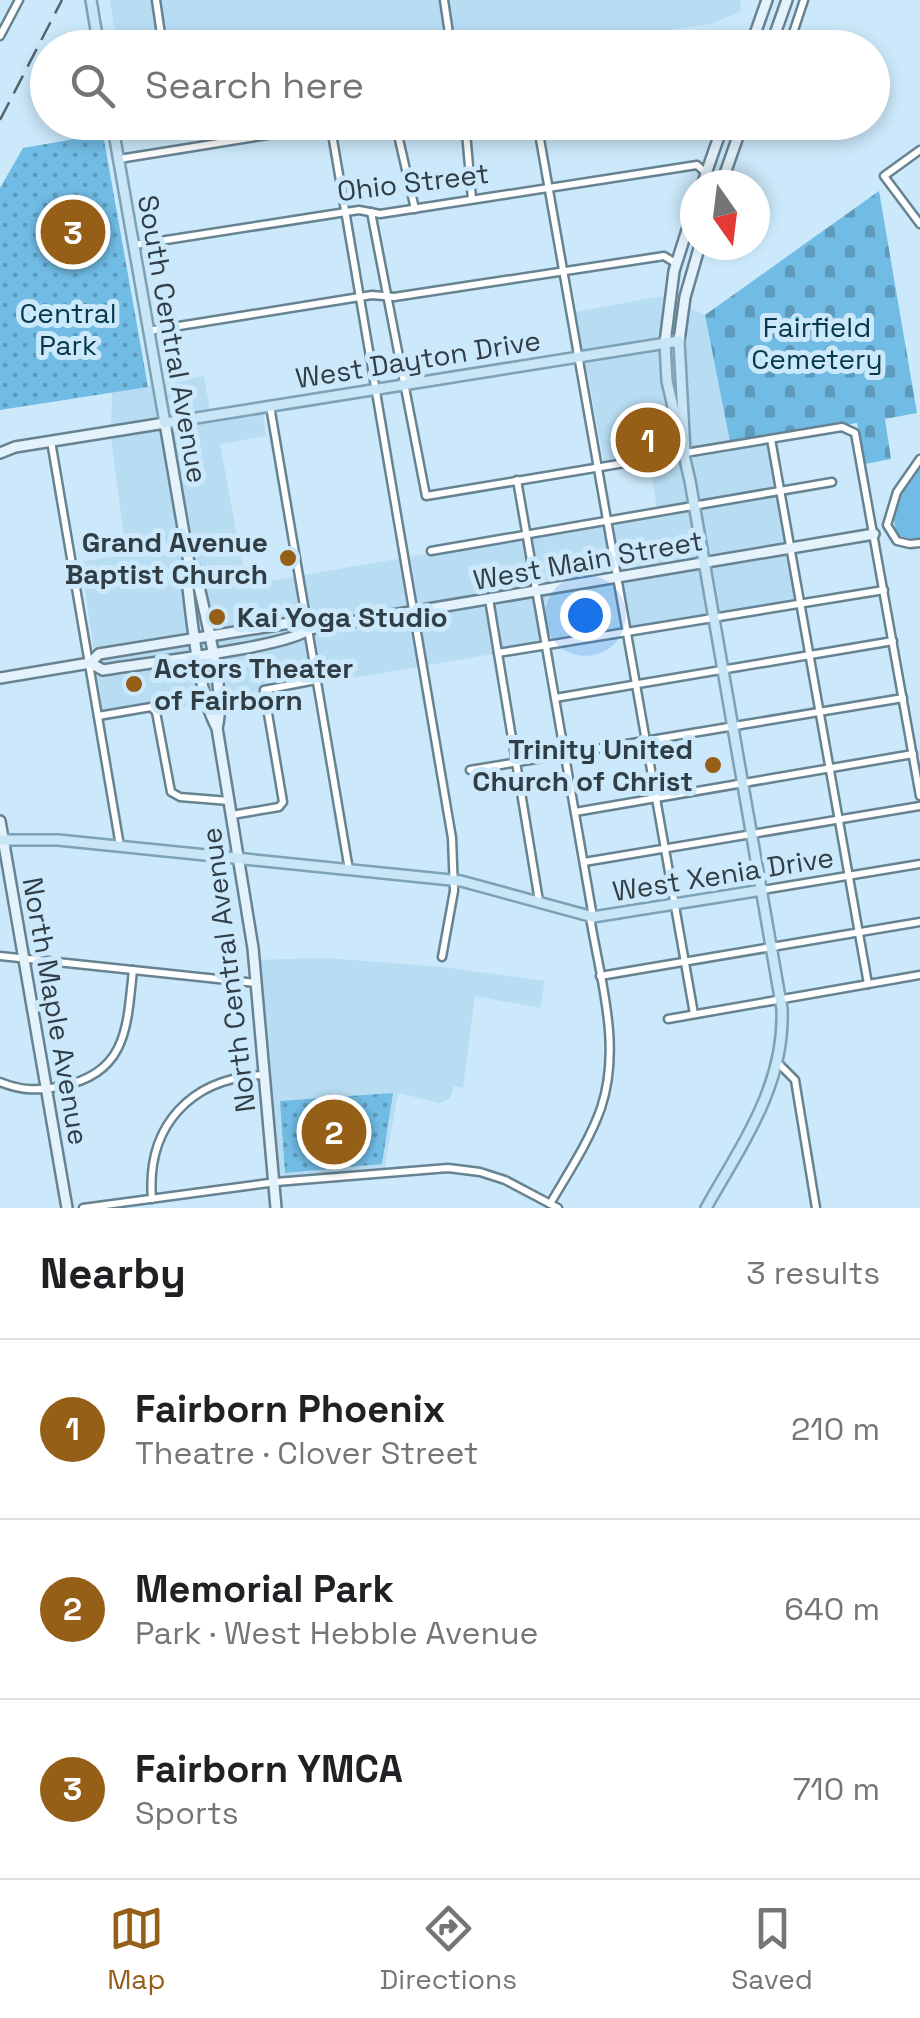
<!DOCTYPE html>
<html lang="en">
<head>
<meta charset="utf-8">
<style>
	:root { --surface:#fff; --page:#f2f2f2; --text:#202124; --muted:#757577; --line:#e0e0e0; --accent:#965f18 }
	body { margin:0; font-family:"Space Grotesk",sans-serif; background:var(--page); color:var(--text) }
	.compass { position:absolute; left:680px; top:170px; width:90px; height:90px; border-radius:50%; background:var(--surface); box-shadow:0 5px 15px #0003; rotate:166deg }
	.you { position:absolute; left:585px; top:615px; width:35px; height:35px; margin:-25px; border:8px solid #fff; border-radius:50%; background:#1a73e8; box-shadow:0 0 0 15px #1a73e833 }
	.badge { display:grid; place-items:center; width:65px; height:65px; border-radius:50%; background:var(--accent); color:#fff; font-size:32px; font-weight:700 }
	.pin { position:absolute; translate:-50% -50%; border:5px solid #fff; box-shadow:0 2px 10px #0006 }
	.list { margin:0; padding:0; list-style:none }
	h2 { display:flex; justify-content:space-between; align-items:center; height:130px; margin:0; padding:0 40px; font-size:42px }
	h2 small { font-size:32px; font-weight:400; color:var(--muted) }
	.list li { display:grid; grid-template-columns:65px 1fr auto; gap:30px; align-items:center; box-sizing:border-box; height:180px; padding:0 40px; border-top:2px solid var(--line) }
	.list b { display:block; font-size:38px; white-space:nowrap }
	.list p { margin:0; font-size:32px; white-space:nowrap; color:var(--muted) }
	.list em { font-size:32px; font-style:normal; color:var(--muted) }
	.icon { flex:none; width:55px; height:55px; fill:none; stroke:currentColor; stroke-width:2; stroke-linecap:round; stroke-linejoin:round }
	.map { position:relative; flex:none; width:920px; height:1208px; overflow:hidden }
	.search { position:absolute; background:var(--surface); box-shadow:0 5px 15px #0003; left:30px; right:30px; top:30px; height:110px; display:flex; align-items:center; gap:25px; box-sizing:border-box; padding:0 35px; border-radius:55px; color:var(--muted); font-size:38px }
	.sheet { height:670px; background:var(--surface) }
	nav { display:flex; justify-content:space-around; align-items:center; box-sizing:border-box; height:140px; border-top:2px solid var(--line); background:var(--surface); font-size:28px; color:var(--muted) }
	nav a { display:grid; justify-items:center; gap:5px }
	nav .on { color:var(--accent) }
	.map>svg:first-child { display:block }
	.built { fill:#b8ddf3 }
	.grass { fill:#71bce5 }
	.cemetery { fill:url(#cemetery-stones) }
	.park { fill:url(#park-dots) }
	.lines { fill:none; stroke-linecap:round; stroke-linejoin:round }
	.street-casing { stroke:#678392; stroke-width:11 }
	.secondary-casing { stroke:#678392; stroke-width:14 }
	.primary-casing { stroke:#7da1b5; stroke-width:14 }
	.street { stroke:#fff; stroke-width:6 }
	.secondary { stroke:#e4f3fb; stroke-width:9 }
	.primary { stroke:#c9e6f7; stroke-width:9 }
	.rail { stroke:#54646d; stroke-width:2.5; stroke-dasharray:20 10; stroke-linecap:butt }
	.poi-dot { fill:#965f18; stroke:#cbe9fa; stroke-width:4 }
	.labels { text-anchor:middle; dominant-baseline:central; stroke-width:10; stroke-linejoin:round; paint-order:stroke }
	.street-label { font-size:28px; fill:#323e45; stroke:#cbe9fa }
	.park-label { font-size:28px; fill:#07384d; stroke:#cbe9fa }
	.poi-label { font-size:28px; font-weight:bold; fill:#323e45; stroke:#cbe9fa; text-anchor:end }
</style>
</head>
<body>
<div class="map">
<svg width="920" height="1208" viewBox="0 0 920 1208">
	<defs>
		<pattern id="cemetery-stones" width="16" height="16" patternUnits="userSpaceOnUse" patternTransform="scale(2.5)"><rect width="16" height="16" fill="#71bce5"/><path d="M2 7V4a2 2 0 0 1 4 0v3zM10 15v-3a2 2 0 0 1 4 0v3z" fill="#5d9abb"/></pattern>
		<pattern id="park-dots" width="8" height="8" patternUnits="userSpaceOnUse" patternTransform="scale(2.5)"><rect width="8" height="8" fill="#71bce5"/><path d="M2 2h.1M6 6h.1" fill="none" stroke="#5d9abb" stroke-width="1.8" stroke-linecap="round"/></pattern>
	</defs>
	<rect width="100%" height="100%" fill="#cbe9fa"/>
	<!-- built -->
	<g class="built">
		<polygon points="110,0 740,0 741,11 714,23 556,47 117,48"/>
		<polygon points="661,296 705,315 730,442 767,437 795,602 104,721 81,562 126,554 111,438 112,392 204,376 210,411 262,404 266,436 220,444 246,585 658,514 648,453 604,461 576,312"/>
		<polygon points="326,958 443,967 545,981 540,1008 475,996 463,1088 454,1086 450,1098 440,1103 398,1093 384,1172 274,1183 254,960"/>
	</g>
	<!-- grass -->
	<path class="grass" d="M920 468V540L899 536C884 513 907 486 920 468Z"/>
	<!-- cemetery -->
	<polygon class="cemetery" points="879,191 917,413 885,419 891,459 865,464 857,423 730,442 705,315"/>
	<!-- park -->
	<g class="park">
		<polygon points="103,134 148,387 0,410 0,188 23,148"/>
		<polygon points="393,1093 382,1164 285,1173 280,1101"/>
	</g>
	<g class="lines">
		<!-- street casing -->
		<g class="street-casing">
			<g id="street">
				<polyline points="156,0 163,48"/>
				<polyline points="444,0 451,47 446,48"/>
				<polyline points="0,36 19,0"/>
				<polyline points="788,48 804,0"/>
				<polyline points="330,122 452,838 454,891 442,957"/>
				<polyline points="395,122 415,209"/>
				<polyline points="465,122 472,199"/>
				<polyline points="537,122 694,1014"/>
				<polyline points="920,150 884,176 920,224"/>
				<polyline points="119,159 349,122"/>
				<polyline points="371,212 426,496 842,427 855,433 920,796"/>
				<polyline points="134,245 359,210 380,214 697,165 706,173"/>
				<polyline points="148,331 372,295 394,297 664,256 677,264"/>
				<polyline points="270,406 349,870"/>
				<polyline points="771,439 868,984"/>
				<polyline points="51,441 120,846"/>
				<polyline points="920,459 897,492 887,525 897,541 910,544 920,543"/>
				<polyline points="517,480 593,917"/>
				<polyline points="431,551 832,482"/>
				<polyline points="489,599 539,901"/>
				<polyline points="498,653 884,590"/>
				<polyline points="555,698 893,641"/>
				<polyline points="98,716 151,707 156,712 171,792 180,797 229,801"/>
				<polyline points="470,770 903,698"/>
				<polyline points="575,812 913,754"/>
				<polyline points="232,815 279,807 283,802 264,690 316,680"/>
				<polyline points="584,862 920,806"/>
				<polyline points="762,890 920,864"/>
				<polyline points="0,956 256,983"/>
				<polyline points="600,976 920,922"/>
				<polyline points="668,1019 920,975"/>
				<polyline points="778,1063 795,1080 816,1208"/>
				<path d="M0 1082C23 1091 38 1091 62 1086 128 1073 127 1025 133 970"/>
				<path d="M152 1199C146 1126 191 1077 264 1075"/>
				<path d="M550 1204C568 1173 589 1142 601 1108 622 1046 600 979 590 917"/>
				<polyline points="83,1208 276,1182 448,1168 480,1172 505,1180 558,1208"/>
			</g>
		</g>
		<!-- secondary casing -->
		<g class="secondary-casing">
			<g id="secondary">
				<polyline points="750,48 767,0"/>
				<polyline points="770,48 787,0"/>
				<polyline points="702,185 724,122"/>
				<polyline points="721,185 743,122"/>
				<polyline points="679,341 685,297 700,245"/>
				<polyline points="665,343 674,271 695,205"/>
				<path d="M0 453 15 447 165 423 189 563 186 571C191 610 198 696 217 728L253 948 276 1208"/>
				<path d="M189 563 195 569C203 607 227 693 217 728"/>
				<path d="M90 663 103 670C138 664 290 647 309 629L874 534"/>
				<polyline points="0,678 90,663 99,654 296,622 309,629"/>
				<polyline points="0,821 67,1208"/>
			</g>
		</g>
		<!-- primary casing -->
		<g class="primary-casing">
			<g id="primary">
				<polyline points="91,0 99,48"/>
				<polyline points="112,122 165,423 679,341 685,453"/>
				<path d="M665 343 667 381 690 481 782 1009C785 1085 742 1144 706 1208"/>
				<polyline points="0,840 58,840 461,881 593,917 762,890"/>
			</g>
		</g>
		<!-- street -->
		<use href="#street" class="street"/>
		<!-- secondary -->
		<use href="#secondary" class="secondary"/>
		<!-- primary -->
		<use href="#primary" class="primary"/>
		<!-- rail -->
		<polyline class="rail" points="0,120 62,0"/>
	</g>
	<!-- markers -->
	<g class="poi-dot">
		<circle cx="288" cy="558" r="10"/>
		<circle cx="217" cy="617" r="10"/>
		<circle cx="134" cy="684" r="10"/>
		<circle cx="713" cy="765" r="10"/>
	</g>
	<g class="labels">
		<!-- street labels -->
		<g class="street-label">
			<text transform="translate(413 182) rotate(-7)">Ohio Street</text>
			<text transform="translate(173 339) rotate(80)">South Central Avenue</text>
			<text transform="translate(418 359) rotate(-9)">West Dayton Drive</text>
			<text transform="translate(588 560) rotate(-10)">West Main Street</text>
			<text transform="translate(723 874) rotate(-9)">West Xenia Drive</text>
			<text transform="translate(228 970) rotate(-97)">North Central Avenue</text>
			<text transform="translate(56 1011) rotate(80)">North Maple Avenue</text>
		</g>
		<!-- park labels -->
		<g class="park-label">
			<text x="68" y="313">Central<tspan x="68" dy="32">Park</tspan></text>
			<text x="817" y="327">Fairfield<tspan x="817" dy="32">Cemetery</tspan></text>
		</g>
		<!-- poi labels -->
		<g class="poi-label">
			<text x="268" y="542">Grand Avenue<tspan x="268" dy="32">Baptist Church</tspan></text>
			<text x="237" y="617" text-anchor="start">Kai Yoga Studio</text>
			<text x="154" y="668" text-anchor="start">Actors Theater<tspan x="154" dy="32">of Fairborn</tspan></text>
			<text x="693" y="749">Trinity United<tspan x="693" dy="32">Church of Christ</tspan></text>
		</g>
	</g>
</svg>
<svg class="compass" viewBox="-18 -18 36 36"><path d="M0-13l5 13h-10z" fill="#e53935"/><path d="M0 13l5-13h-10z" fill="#757577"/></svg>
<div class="you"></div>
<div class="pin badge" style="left:648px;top:440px">1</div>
<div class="pin badge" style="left:334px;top:1132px">2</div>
<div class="pin badge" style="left:73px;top:232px">3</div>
<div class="search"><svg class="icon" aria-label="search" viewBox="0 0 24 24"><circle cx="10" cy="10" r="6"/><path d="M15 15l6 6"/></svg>Search here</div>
</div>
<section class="sheet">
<h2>Nearby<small>3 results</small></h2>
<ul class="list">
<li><span class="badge">1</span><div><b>Fairborn Phoenix</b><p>Theatre · Clover Street</p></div><em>210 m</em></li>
<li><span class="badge">2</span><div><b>Memorial Park</b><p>Park · West Hebble Avenue</p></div><em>640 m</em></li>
<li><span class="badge">3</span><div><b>Fairborn YMCA</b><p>Sports</p></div><em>710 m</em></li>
</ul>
</section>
<nav>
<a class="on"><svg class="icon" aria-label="map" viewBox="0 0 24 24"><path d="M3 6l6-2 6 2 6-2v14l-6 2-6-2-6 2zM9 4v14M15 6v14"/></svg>Map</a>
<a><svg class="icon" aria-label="directions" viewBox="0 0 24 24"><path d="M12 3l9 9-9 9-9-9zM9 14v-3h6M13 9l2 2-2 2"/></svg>Directions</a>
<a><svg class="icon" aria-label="saved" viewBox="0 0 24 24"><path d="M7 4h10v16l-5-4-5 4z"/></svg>Saved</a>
</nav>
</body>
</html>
